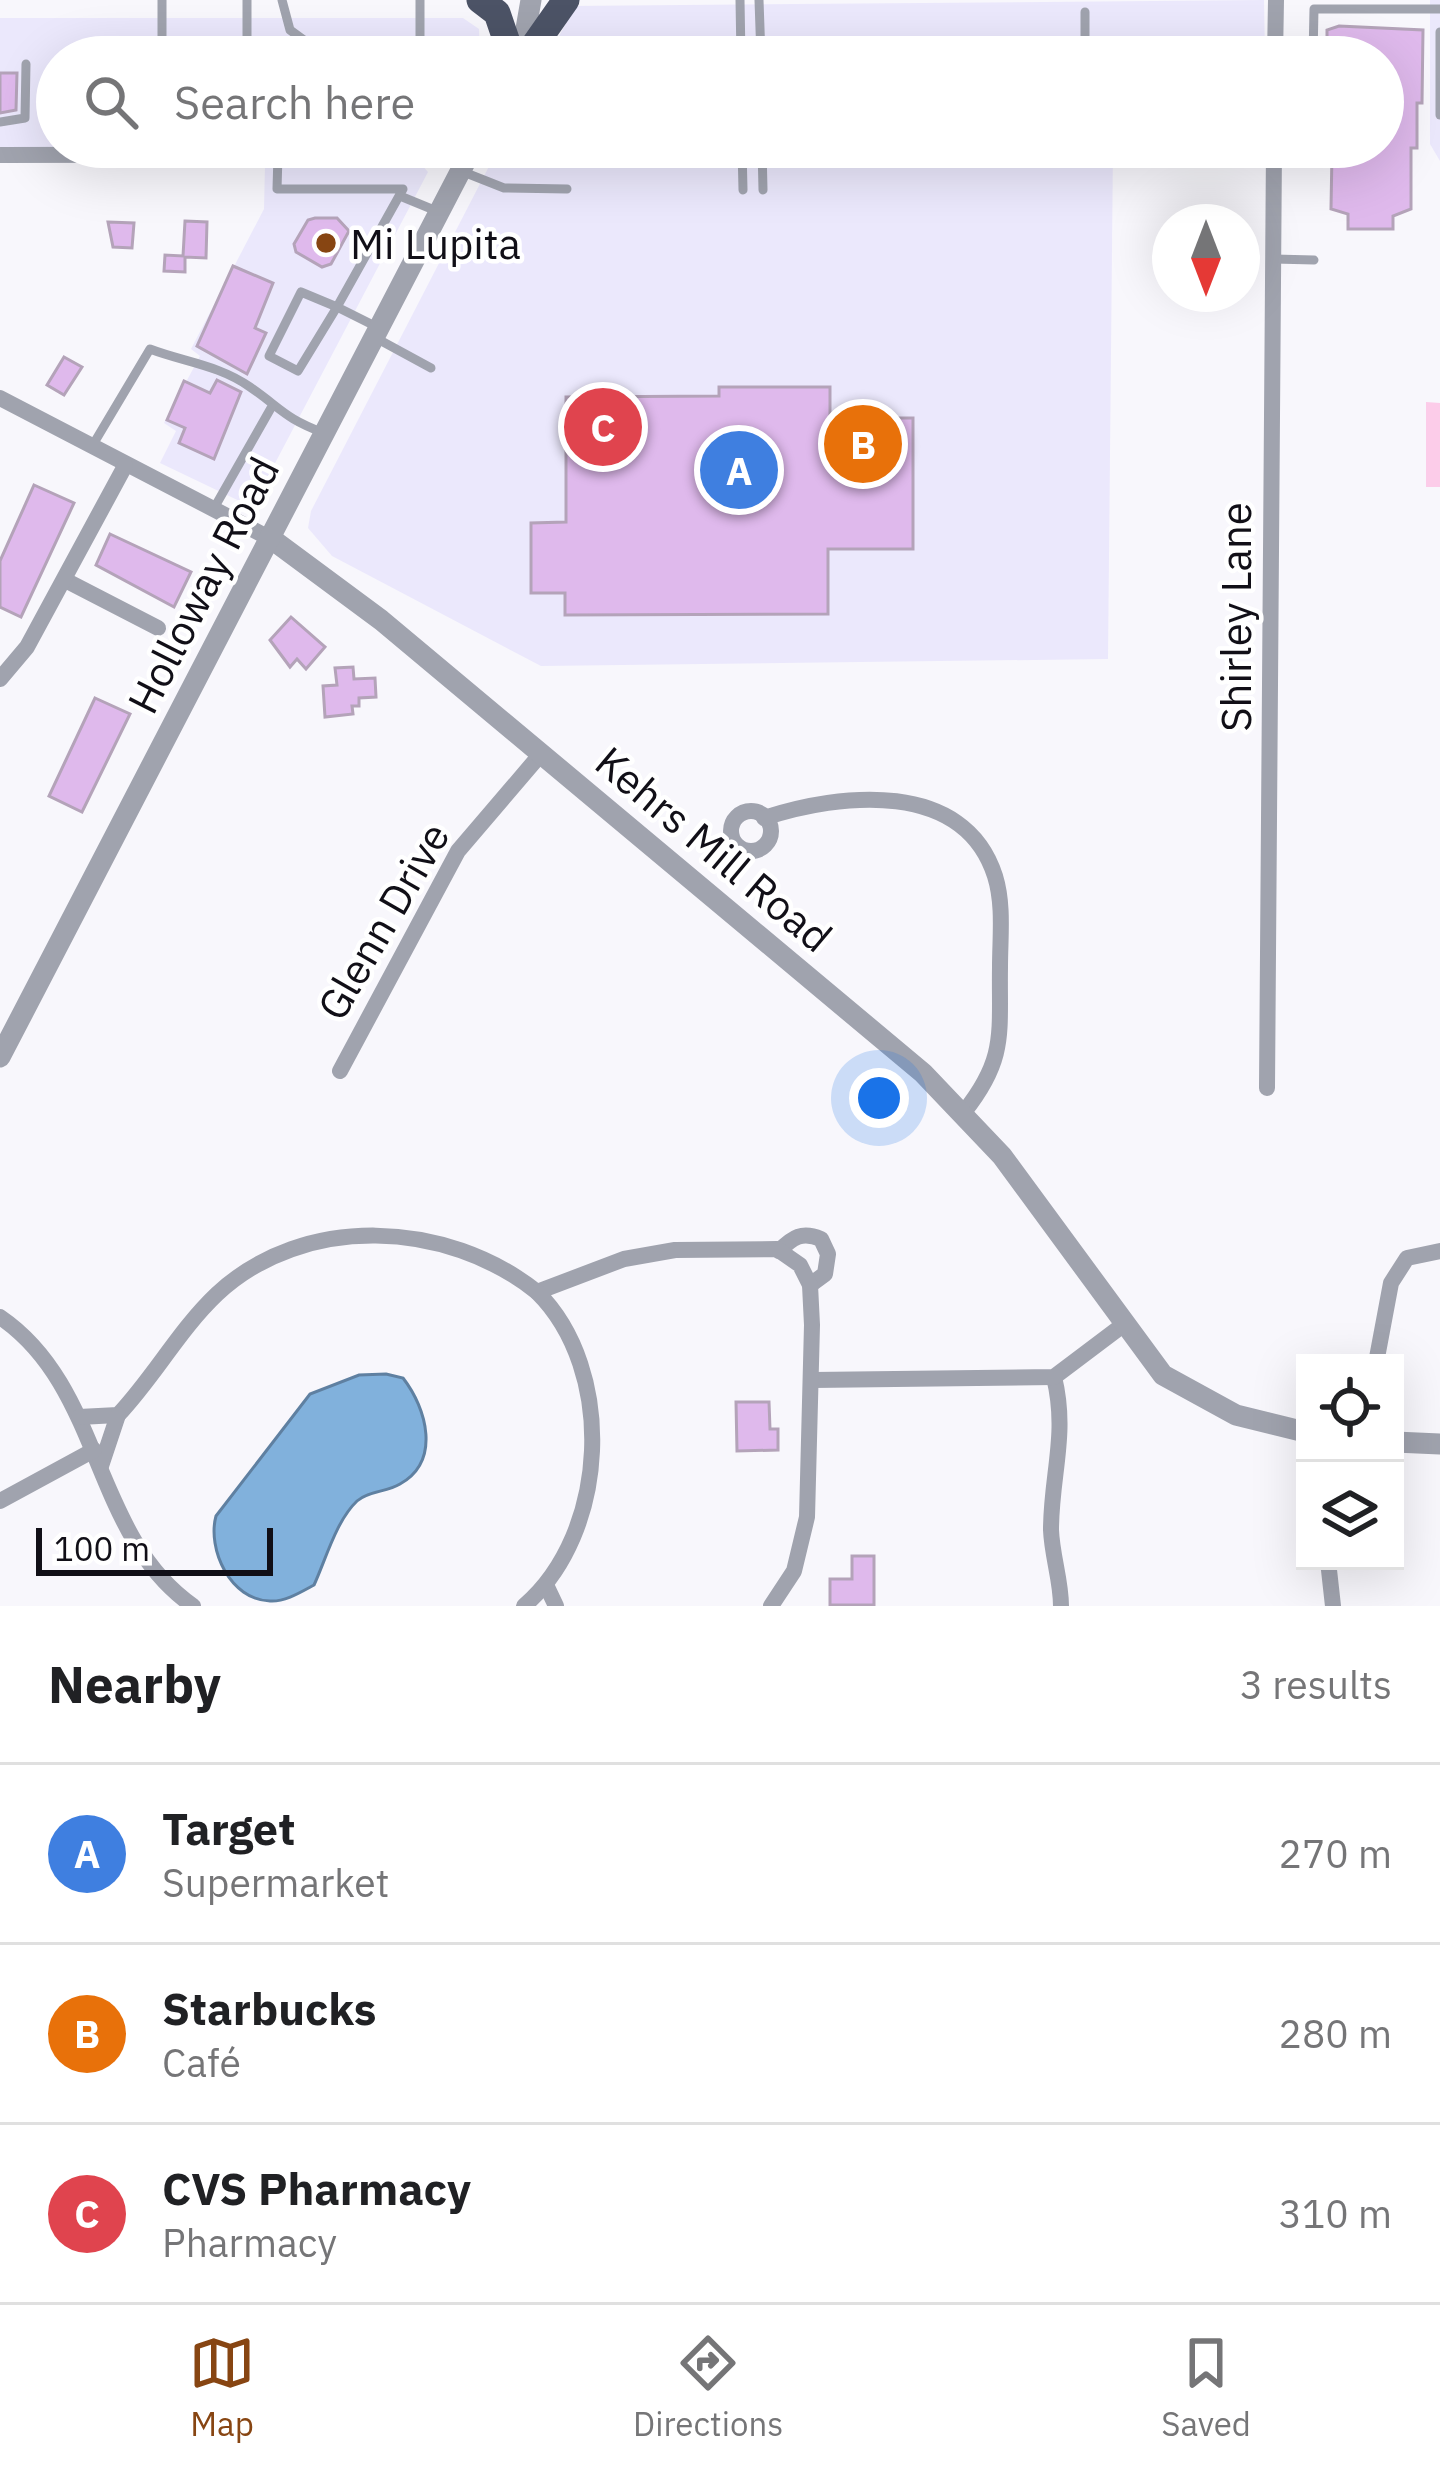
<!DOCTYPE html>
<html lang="en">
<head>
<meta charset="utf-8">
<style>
	:root { --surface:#fff; --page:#f2f2f2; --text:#202124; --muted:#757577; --line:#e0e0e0; --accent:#874512 }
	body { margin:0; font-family:"IBM Plex Sans",sans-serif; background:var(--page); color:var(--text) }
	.controls { position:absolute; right:36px; bottom:36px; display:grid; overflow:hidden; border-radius:0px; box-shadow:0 12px 48px #0002 }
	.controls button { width:108px; height:108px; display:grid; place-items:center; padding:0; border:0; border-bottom:3px solid var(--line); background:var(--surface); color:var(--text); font:60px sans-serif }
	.compass { position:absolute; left:1152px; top:204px; width:108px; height:108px; border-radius:50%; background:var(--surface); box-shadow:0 12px 48px #0002; rotate:180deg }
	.scale { position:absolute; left:36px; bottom:30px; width:237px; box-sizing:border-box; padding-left:12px; border:6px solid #110f17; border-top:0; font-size:33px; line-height:42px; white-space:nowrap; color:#110f17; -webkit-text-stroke:9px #fff; paint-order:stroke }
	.you { position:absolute; left:879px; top:1098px; width:42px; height:42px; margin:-30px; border:9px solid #fff; border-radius:50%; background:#1a73e8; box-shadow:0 0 0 18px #1a73e833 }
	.badge { display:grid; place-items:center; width:78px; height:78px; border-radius:50%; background:var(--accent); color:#fff; font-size:39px; font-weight:700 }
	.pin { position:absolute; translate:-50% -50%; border:6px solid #fff; box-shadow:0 3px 12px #0006 }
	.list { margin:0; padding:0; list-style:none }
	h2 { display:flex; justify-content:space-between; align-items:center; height:156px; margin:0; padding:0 48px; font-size:51px }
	h2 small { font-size:39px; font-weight:400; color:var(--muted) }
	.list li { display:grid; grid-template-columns:78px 1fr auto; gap:36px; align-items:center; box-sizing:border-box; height:180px; padding:0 48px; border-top:3px solid var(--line) }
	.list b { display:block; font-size:45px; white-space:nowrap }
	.list p { margin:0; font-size:39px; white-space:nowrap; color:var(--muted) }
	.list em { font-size:39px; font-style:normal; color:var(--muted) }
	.icon { flex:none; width:66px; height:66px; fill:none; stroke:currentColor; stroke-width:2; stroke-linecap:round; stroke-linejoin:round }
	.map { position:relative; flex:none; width:1440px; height:1606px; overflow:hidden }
	.search { position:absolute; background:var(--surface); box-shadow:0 12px 48px #0002; left:36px; right:36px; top:36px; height:132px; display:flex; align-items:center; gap:30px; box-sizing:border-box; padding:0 42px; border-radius:66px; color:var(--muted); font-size:45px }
	.sheet { height:696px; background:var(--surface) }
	nav { display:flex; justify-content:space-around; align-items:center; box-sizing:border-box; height:168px; border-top:3px solid var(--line); background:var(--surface); font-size:33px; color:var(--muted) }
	nav a { display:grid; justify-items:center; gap:6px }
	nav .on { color:var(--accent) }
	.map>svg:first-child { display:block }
	.built { fill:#ebe8fc }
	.green { fill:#fccce9 }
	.water { fill:#81b1dc; stroke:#5f80a1; stroke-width:3 }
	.building { fill:#dfb9ec; stroke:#b4a3b9; stroke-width:3 }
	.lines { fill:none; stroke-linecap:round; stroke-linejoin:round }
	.service { stroke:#a0a3ae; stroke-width:9 }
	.minor { stroke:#a0a3ae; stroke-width:16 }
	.tertiary { stroke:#a0a3ae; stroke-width:21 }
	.trunk { stroke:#4c5366; stroke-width:27 }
	.poi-dot { fill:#874512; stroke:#fff; stroke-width:4.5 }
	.labels { text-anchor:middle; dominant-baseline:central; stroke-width:9; stroke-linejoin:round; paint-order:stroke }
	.poi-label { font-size:42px; fill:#110f17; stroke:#fff; text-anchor:start }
	.street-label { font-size:42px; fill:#110f17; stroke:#fff }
</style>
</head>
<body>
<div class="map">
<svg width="1440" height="1606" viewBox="0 0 1440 1606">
	<rect width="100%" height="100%" fill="#f8f7fc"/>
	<!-- built -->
	<g class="built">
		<polygon points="1264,0 1265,57 548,57 575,6"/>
		<polygon points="1430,0 1440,0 1440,161 1430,144"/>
		<polygon points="0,18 463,18 479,29 480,57 57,57 57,147 0,149"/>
		<polygon points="499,147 1113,147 1108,659 541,666 332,556 308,528 311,511"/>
		<polygon points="420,163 428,172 252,507 160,463 176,431 164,423 200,356 191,349 264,209 265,166"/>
	</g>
	<!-- green -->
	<polygon class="green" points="1426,402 1440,403 1440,487 1426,487"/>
	<!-- water -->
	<path class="water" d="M386 1374 403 1378C427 1409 441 1461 400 1484 387 1492 368 1491 357 1501 336 1521 326 1559 314 1585 301 1592 285 1602 270 1601 230 1600 207 1549 216 1516L310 1394 359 1375Z"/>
	<!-- building -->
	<g class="building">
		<polygon points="1339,26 1423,30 1422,103 1417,103 1417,148 1411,148 1411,209 1393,216 1393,229 1348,229 1348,214 1331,209 1332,153 1340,154 1341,147 1383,147 1383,57 1327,57 1327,30"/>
		<rect x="1024" y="45" width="45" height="12"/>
		<polygon points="0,73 17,73 16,110 0,113"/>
		<polygon points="315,218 337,218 349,231 331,264 322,267 296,252 294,244 308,220"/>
		<polygon points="185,221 207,222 206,258 185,257 185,272 164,271 165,255 183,256"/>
		<polygon points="108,222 134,223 132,248 113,247"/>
		<polygon points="233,266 273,283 255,328 266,333 247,374 197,346"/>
		<polygon points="64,357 82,367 64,395 47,385"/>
		<polygon points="217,380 241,392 214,459 179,443 185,428 167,420 184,381 210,393"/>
		<polygon points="719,387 830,387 830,418 913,418 913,549 828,549 828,614 565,615 565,593 531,593 531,523 566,522 566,397 719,396"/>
		<polygon points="34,485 74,503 21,617 0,607 0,561"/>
		<polygon points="110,534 191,572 174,607 96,565"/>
		<polygon points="291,617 325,647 306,669 297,659 290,667 270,640"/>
		<polygon points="353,667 354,679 375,678 376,697 359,698 359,706 352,706 353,714 325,717 323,686 337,685 335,668"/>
		<polygon points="95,698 130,714 82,812 49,796"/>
		<polygon points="736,1402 769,1402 770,1429 778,1429 778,1450 737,1451"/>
		<polygon points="852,1556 874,1556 874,1605 830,1605 830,1579 852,1579"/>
	</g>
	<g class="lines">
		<!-- service -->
		<g class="service">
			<polyline points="162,0 162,57"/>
			<polyline points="247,0 247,57"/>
			<polyline points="282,0 290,30 327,57"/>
			<polyline points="420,0 420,48 441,49 448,57"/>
			<polyline points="740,0 741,57"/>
			<polyline points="759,0 761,57"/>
			<polyline points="1085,12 1085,57"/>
			<polyline points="1440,32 1440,115"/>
			<polyline points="1313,57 1314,9 1440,9"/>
			<polyline points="0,122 25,118 26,64"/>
			<polyline points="742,147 743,190"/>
			<polyline points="762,147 763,190"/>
			<polyline points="278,155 277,189 403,189 337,307 379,328"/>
			<polyline points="461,171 504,188 567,189"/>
			<polyline points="400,196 439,212"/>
			<polyline points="1274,259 1314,260"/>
			<polygon points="301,292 337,307 298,371 269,356"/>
			<polyline points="374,337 431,368"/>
			<path d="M91 448 150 349C184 362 219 365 250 387 282 409 284 418 324 433"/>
			<polyline points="213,510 271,408"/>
		</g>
		<!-- minor -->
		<g class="minor">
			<polyline points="1275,57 1276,0"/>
			<polyline points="0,155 470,154"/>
			<polyline points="0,398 273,540"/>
			<polyline points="65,580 158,628"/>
			<polyline points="0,679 27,647 125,466"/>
			<circle cx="751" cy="831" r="20"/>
			<path d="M764 818C840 793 964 779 995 876 1004 905 1000 937 1000 967 999 1033 1007 1058 964 1112"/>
			<polyline points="340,1071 458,851 540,755"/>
			<polyline points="1267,1088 1274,147"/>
			<path d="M779 1251C793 1237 802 1231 821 1239L828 1254 825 1274 810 1285"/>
			<path d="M0 1317C104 1388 91 1535 193 1606"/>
			<polyline points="1376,1363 1391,1283 1407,1258 1440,1251"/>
			<path d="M1054 1377C1068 1434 1051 1475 1051 1530 1052 1556 1061 1580 1061 1606"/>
			<polyline points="813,1380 1054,1377 1123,1325"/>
			<path d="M79 1417 118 1415C154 1377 179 1330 217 1294 304 1213 447 1220 537 1292L624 1259 675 1250 777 1249 800 1265 810 1285 812 1325 807 1517 794 1571 771 1606"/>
			<polyline points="101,1466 118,1415"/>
			<polyline points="0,1501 94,1450"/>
			<polyline points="1328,1561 1333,1606"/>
			<polyline points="547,1587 556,1606"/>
			<path d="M524 1606C609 1533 616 1370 537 1292"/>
		</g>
		<!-- tertiary -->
		<g class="tertiary">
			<polyline points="522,52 531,0"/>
			<polyline points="273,540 381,620 923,1073 1002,1156 1163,1375 1236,1415 1305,1432"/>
			<polyline points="0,1057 473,147"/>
			<polyline points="1395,1442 1440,1444"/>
		</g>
		<!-- trunk -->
		<g class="trunk">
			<polyline points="480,0 497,13 512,57"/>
			<polyline points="526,57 566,0"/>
		</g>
	</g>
	<!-- markers -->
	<circle class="poi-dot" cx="326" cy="243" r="12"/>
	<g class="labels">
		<!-- poi labels -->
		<g class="poi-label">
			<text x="350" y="243">Mi Lupita</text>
		</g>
		<!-- street labels -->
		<g class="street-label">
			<text transform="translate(203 585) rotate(-63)">Holloway Road</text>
			<text transform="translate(1235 617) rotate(-90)">Shirley Lane</text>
			<text transform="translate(714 849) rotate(40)">Kehrs Mill Road</text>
			<text transform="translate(383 921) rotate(-60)">Glenn Drive</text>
		</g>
	</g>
</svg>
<div class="controls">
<button><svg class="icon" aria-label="locate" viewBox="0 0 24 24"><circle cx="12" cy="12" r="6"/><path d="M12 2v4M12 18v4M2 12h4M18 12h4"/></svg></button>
<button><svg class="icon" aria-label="layers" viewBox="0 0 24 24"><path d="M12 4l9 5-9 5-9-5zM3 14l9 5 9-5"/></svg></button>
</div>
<svg class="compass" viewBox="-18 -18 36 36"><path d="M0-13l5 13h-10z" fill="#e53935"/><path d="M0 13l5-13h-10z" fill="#757577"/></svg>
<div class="scale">100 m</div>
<div class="you"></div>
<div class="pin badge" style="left:739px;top:470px;background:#3f7fe0">A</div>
<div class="pin badge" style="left:863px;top:444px;background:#e8710a">B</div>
<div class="pin badge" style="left:603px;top:427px;background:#e0444e">C</div>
<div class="search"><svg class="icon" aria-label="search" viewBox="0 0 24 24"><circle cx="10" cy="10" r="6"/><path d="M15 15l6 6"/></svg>Search here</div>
</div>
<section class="sheet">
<h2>Nearby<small>3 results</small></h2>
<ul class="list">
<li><span class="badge" style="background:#3f7fe0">A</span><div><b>Target</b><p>Supermarket</p></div><em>270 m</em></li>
<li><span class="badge" style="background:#e8710a">B</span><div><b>Starbucks</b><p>Café</p></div><em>280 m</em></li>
<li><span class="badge" style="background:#e0444e">C</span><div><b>CVS Pharmacy</b><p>Pharmacy</p></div><em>310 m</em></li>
</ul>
</section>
<nav>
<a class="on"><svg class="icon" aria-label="map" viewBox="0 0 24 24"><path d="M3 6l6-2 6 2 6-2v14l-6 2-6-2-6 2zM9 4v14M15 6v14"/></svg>Map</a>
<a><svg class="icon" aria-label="directions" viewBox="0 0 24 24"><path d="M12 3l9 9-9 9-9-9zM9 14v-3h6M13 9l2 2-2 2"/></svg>Directions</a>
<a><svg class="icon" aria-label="saved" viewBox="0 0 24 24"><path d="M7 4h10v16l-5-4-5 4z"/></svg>Saved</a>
</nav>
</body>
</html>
